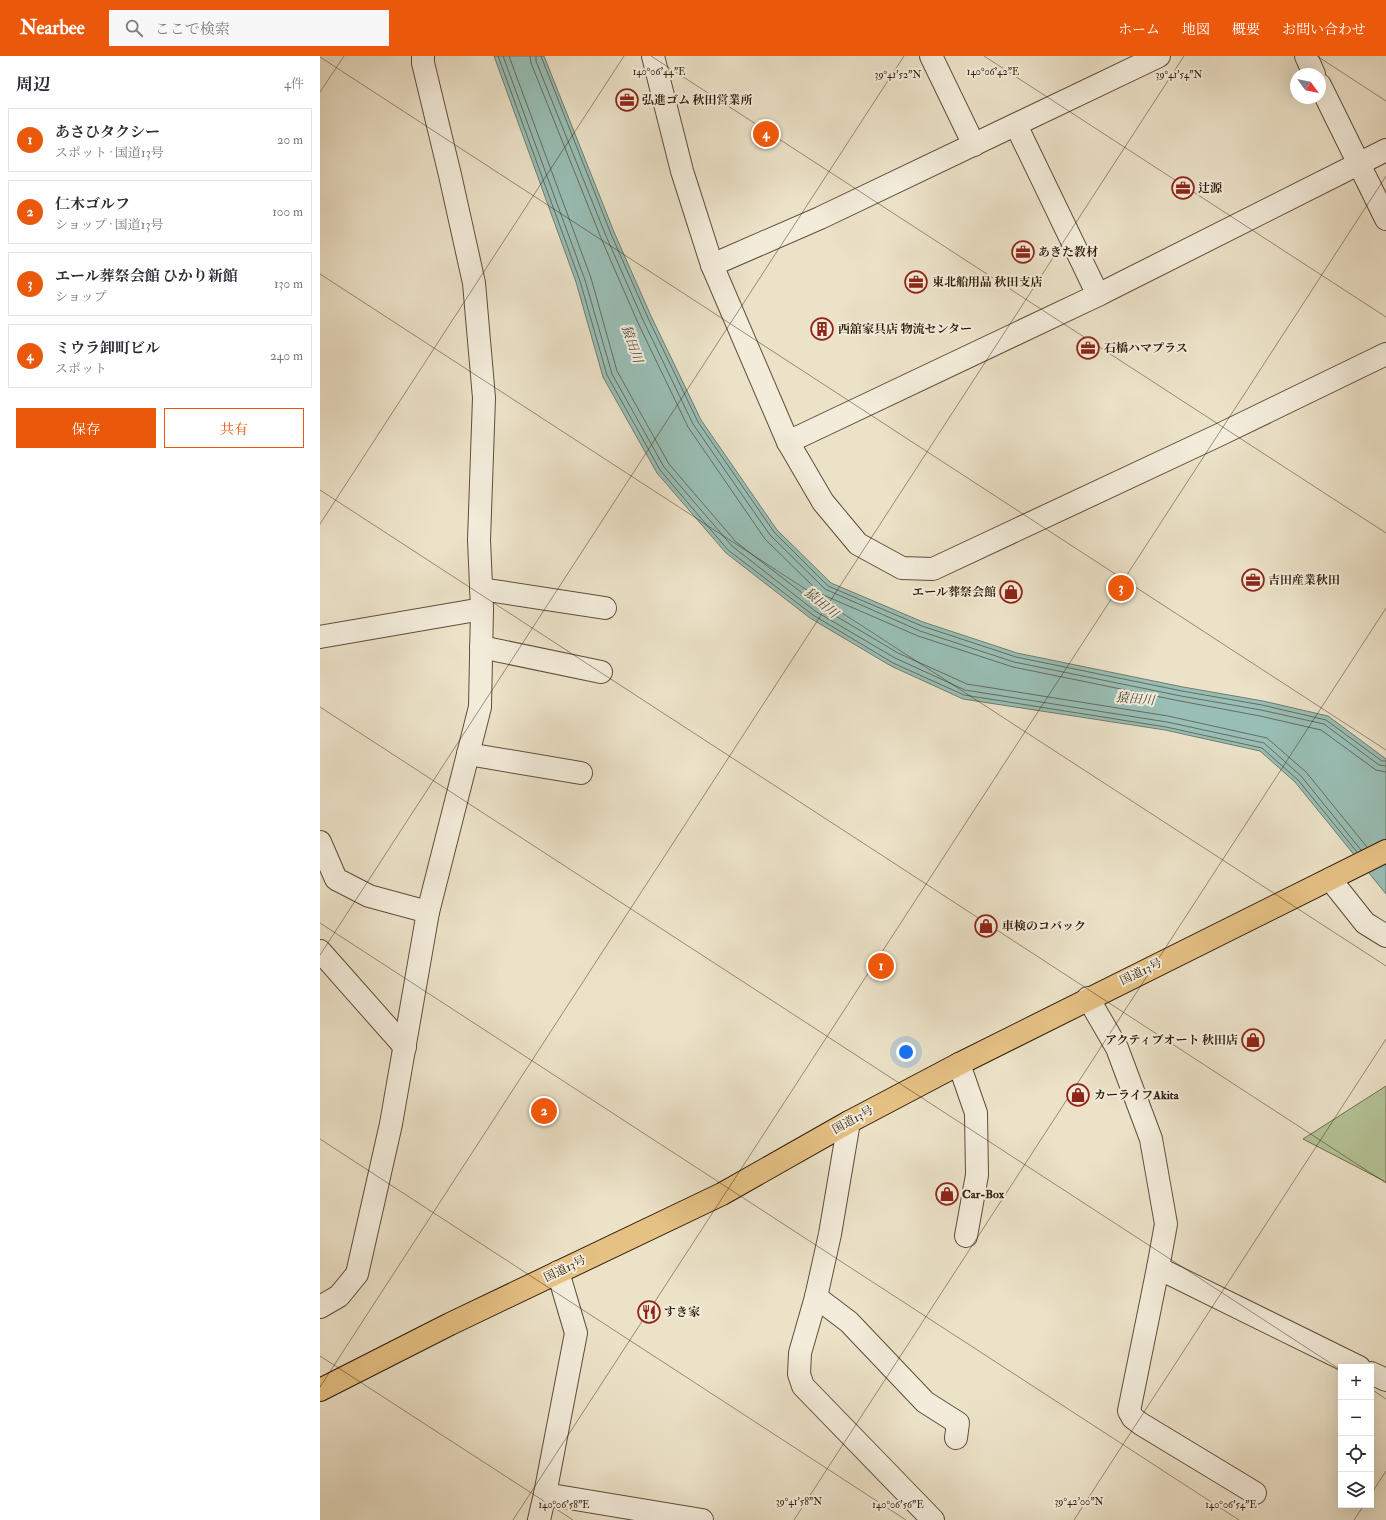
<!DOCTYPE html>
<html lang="ja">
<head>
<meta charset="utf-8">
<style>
	:root { --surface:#fff; --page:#f7f7f7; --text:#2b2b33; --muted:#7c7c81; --line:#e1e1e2; --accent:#ea580c }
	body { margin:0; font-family:"IM FELL Double Pica","Noto Serif JP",serif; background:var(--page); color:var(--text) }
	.controls { position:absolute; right:12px; bottom:12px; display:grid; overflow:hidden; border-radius:0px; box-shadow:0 4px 16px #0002 }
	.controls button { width:36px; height:36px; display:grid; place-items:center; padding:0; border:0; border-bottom:1px solid var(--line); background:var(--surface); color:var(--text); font:20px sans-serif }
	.compass { position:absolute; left:970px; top:12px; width:36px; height:36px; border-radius:50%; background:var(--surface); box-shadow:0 4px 16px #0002; rotate:123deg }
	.you { position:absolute; left:586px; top:996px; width:14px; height:14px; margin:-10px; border:3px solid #fff; border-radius:50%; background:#1a73e8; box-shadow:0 0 0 6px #1a73e833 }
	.badge { display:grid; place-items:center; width:26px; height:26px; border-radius:50%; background:var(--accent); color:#fff; font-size:13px; font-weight:700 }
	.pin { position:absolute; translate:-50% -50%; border:2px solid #fff; box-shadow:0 1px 4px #0006 }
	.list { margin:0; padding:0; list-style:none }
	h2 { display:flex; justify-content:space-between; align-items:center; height:52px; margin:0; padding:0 16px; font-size:17px }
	h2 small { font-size:13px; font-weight:400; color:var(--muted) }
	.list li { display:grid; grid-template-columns:26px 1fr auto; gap:12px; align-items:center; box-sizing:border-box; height:64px; margin:0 8px 8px; padding:0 8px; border:1px solid var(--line); border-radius:0px }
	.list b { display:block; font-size:15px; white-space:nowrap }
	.list p { margin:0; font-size:13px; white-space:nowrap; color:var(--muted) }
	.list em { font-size:13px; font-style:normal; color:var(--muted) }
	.actions { display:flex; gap:8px; padding:12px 16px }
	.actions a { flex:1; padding:9px 0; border:1px solid var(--accent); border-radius:0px; text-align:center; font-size:14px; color:var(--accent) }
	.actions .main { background:var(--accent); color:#fff }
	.icon { flex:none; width:22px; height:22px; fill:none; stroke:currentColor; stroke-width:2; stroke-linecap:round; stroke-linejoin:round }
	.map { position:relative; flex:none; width:1066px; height:1464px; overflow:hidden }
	header { display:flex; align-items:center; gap:24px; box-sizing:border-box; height:56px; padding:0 20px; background:var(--accent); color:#fff }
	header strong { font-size:19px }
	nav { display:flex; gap:22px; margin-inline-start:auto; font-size:14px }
	.search { width:280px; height:36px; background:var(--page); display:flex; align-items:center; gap:10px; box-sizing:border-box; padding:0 14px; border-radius:0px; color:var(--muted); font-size:15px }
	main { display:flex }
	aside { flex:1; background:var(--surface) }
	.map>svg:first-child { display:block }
	.green { fill:#b5c498; stroke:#727051 }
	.water { fill:#99beb5; stroke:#6f7d71 }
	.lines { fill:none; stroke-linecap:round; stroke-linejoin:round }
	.shore { stroke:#646d60; stroke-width:1 }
	.minor-casing { stroke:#5f4e3a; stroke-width:24 }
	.highway-casing { stroke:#301c0a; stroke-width:24 }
	.minor { stroke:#f3ecdb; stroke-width:22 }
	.highway { stroke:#e6c184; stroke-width:22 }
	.ticks { fill:none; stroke:#301c0a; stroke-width:1; stroke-opacity:0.45 }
	.labels { text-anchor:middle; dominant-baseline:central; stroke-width:4; stroke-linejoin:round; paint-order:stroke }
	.poi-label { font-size:12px; font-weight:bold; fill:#301c0a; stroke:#f3ecdb; text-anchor:start }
	.street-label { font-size:12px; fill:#301c0a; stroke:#f3ecdb }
	.water-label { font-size:13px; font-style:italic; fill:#504d3d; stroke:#f3ecdb }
	.ticks-label { font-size:10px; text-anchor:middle; fill:#301c0a; stroke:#f3ecdb; stroke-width:4; stroke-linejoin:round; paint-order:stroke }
</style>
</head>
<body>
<header>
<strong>Nearbee</strong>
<div class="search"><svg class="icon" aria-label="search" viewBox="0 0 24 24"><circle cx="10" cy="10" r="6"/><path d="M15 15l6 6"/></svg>ここで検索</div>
<nav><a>ホーム</a><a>地図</a><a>概要</a><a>お問い合わせ</a></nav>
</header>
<main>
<aside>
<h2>周辺<small>4件</small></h2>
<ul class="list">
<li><span class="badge">1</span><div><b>あさひタクシー</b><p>スポット · 国道13号</p></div><em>20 m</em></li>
<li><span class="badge">2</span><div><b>仁木ゴルフ</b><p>ショップ · 国道13号</p></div><em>100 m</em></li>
<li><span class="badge">3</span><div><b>エール葬祭会館 ひかり新館</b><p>ショップ</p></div><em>130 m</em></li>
<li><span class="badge">4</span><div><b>ミウラ卸町ビル</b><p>スポット</p></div><em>240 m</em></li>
</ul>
<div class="actions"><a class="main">保存</a><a>共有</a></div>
</aside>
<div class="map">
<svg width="1066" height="1464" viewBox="0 0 1066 1464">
	<rect width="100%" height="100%" fill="#ece2c8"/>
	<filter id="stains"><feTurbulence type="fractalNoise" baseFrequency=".005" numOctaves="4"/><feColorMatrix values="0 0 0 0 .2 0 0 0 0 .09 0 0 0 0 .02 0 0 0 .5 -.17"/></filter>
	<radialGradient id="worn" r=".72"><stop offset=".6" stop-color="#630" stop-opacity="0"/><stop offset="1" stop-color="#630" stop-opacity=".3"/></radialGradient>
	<!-- green -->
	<polygon class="green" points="1066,1030 1066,1126 983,1083"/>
	<!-- water -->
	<polygon class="water" points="174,0 224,0 294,176 331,260 381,364 457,474 511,527 603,566 697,597 863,631 943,645 1008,660 1066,703 1066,838 975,726 940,695 845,674 643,643 571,610 490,562 406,497 337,417 283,321 256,226"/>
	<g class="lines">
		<!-- shore -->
		<g class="shore">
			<polyline points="178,0 260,225 287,319 340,414 408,494 493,559 573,607 644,639 846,671 942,692 978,724 1037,796"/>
			<polyline points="183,0 265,224 292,318 344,411 412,490 495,555 575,602 645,634 847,666 944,687 981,720 1041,794"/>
			<polyline points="189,0 271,222 297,315 349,408 416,486 499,550 578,597 647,628 848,660 947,682 986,716 1047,791"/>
			<polyline points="210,0 211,7 281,182 318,267 368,371 445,483 501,538 598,580 693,611 860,645 940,660 1001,674 1056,714 1066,716"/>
			<polyline points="216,0 216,5 286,180 323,264 373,368 450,479 505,533 600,575 694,606 861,640 941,654 1004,668 1059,709 1066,710"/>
			<polyline points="221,0 291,178 328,262 378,366 454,476 508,530 602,570 696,601 862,635 942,649 1006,664 1062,705 1066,705"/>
		</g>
		<!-- minor casing -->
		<g class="minor-casing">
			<g id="minor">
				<polyline points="333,0 362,115 392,209 468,386 503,446 538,488 582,512 613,513 899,379 1066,298"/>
				<polyline points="611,0 654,89"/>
				<polyline points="986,0 994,18"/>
				<polyline points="1000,29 1066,163"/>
				<polyline points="696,69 778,239"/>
				<polyline points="392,209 500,162 839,0"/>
				<polyline points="468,386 778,239 1066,94"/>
				<polyline points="161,533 285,552"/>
				<polyline points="0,581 162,553"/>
				<polyline points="161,591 281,616"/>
				<polyline points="148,698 261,717"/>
				<polyline points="0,786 16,823 49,840 108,856"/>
				<polyline points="1010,823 1045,867 1066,880"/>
				<polyline points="0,895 85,991"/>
				<polyline points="768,942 797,992 831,1083 846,1168 838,1212 1039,1311"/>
				<polyline points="639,1008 656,1057 657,1119 646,1180"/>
				<polyline points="529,1066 510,1178 496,1241 480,1297 479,1318 483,1330 613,1464"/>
				<polyline points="838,1212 809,1355 813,1362 821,1368 935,1437"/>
				<polyline points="238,1216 256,1277 225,1438 382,1464"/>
				<polyline points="496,1241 529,1266 605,1346 638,1367 636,1382"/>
				<polyline points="0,1251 19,1240 37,1218 71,1068 108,856 160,651 162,553 159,484 164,342 154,227 130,119 103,7 103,0"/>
				<polyline points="1051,1317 1066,1324"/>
				<polyline points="219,1464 225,1438"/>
			</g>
		</g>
		<!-- highway casing -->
		<g class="highway-casing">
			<polyline id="highway" points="0,1334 130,1268 402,1138 529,1066 639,1008 1066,795"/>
		</g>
		<!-- minor -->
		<use href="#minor" class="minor"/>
		<!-- highway -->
		<use href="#highway" class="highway"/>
	</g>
	<!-- ticks -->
	<path class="ticks" d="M331 0 1066 477M664 0 1066 261M997 0 1066 45M0 1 1066 694M0 36 24 0M0 218 1066 910M0 434 1066 1127M0 468 304 0M0 651 1021 1314M0 867 919 1464M0 899 584 0M0 1083 586 1464M0 1300 253 1464M0 1331 864 0M1051 1333 1066 1343M1051 1438 1066 1415M193 1464 1066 120M474 1464 1066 552M754 1464 1066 983M1034 1464 1044 1449"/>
	<!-- icons -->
	<defs>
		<g id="office-ring" transform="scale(1.15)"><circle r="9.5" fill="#f3ecdb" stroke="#8f2418" stroke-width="1.5"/><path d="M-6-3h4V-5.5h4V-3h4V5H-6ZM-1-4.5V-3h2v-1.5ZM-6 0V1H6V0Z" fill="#8f2418"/></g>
		<g id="building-ring" transform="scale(1.15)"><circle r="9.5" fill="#f3ecdb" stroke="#8f2418" stroke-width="1.5"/><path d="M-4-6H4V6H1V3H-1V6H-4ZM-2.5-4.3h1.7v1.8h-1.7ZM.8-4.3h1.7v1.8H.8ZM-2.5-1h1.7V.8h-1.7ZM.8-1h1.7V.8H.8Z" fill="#8f2418"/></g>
		<g id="shop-ring" transform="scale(1.15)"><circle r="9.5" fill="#f3ecdb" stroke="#8f2418" stroke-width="1.5"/><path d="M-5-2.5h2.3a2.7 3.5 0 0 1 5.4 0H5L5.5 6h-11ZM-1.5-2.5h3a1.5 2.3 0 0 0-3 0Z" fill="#8f2418"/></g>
		<g id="restaurant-ring" transform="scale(1.15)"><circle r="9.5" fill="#f3ecdb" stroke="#8f2418" stroke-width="1.5"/><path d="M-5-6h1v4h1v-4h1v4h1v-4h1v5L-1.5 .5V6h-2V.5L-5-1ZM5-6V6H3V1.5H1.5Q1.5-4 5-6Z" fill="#8f2418"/></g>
	</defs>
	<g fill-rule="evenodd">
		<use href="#office-ring" x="307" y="44"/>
		<use href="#office-ring" x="863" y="132"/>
		<use href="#office-ring" x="703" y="196"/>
		<use href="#office-ring" x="596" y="226"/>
		<use href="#building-ring" x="502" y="273"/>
		<use href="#office-ring" x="768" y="292"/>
		<use href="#office-ring" x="933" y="524"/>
		<use href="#shop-ring" x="691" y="536"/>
		<use href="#shop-ring" x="666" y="870"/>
		<use href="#shop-ring" x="933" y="984"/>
		<use href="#shop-ring" x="758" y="1039"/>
		<use href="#shop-ring" x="627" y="1138"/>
		<use href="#restaurant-ring" x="329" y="1256"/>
	</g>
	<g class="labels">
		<!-- poi labels -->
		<g class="poi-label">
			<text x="322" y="44">弘進ゴム 秋田営業所</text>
			<text x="878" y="132">辻源</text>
			<text x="718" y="196">あきた教材</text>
			<text x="612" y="226">東北船用品 秋田支店</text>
			<text x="518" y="273">西舘家具店 物流センター</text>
			<text x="784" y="292">石橋ハマプラス</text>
			<text x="948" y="524">吉田産業秋田</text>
			<text x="676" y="536" text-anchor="end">エール葬祭会館</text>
			<text x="682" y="870">車検のコバック</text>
			<text x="918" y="984" text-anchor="end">アクティブオート 秋田店</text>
			<text x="774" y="1039">カーライフAkita</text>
			<text x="642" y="1138">Car-Box</text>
			<text x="344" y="1256">すき家</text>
		</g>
		<!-- street labels -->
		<g class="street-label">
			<text transform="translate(821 916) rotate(-26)">国道13号</text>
			<text transform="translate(533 1064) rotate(-29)">国道13号</text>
			<text transform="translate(245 1213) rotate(-26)">国道13号</text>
		</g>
		<!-- water labels -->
		<g class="water-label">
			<text transform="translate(312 288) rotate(71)">猿田川</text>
			<text transform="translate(501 547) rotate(40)">猿田川</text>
			<text transform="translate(815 643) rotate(5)">猿田川</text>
		</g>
	</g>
	<g class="ticks-label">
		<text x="339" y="19">140°06'44"E</text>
		<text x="673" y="19">140°06'42"E</text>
		<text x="578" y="22">39°41'52"N</text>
		<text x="859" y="22">39°41'54"N</text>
		<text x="479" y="1449">39°41'58"N</text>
		<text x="759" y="1449">39°42'00"N</text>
		<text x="244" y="1452">140°06'58"E</text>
		<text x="578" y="1452">140°06'56"E</text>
		<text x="911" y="1452">140°06'54"E</text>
	</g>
	<rect width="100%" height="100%" filter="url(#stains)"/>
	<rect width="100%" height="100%" fill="url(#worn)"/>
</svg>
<div class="controls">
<button>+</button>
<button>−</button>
<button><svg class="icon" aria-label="locate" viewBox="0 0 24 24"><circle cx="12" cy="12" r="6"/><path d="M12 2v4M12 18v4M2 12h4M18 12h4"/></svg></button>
<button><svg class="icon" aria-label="layers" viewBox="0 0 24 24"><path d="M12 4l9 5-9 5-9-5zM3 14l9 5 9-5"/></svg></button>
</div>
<svg class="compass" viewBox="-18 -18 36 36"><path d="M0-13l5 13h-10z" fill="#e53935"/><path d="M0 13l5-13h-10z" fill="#7c7c81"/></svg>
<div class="you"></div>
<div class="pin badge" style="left:561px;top:910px">1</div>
<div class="pin badge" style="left:224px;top:1055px">2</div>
<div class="pin badge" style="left:801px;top:532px">3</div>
<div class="pin badge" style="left:446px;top:78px">4</div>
</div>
</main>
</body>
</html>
